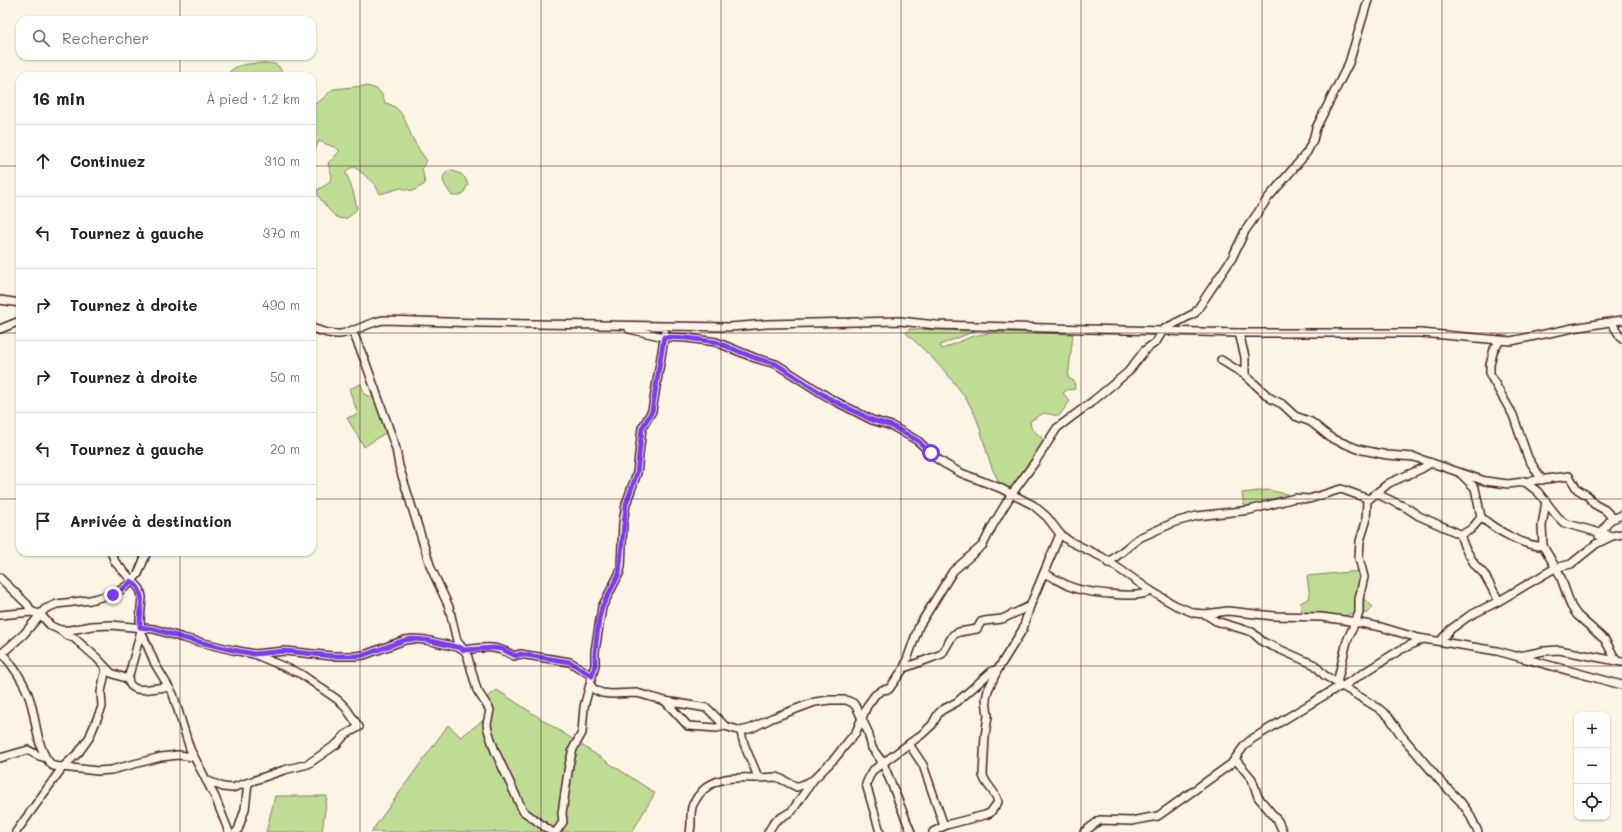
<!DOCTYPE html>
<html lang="fr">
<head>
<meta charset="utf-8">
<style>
	:root { --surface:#fff; --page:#f2f2f2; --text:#222; --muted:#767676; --line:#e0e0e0 }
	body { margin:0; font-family:Mali,sans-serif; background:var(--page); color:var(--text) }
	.controls { position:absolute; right:12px; bottom:12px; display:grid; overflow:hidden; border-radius:8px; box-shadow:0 1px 3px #0004 }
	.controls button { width:36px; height:36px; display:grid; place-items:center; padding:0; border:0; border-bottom:1px solid var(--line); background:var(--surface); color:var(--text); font:20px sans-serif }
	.stop { position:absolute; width:12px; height:12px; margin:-9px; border:3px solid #7c3aed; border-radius:50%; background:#fff }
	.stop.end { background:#7c3aed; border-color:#fff; box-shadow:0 1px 4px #0008 }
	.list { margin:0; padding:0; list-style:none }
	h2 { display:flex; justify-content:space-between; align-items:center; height:52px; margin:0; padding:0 16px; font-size:17px }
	h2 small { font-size:13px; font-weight:400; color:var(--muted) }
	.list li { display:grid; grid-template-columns:26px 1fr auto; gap:12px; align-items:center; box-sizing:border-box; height:72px; padding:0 16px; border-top:1px solid var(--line) }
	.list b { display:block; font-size:15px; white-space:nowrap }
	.list em { font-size:13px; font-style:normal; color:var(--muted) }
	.icon { flex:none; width:22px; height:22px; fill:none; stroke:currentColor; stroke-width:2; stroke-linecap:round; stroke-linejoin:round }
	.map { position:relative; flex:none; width:1622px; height:832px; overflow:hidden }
	.search { position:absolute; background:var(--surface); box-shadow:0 1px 3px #0004; left:16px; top:16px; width:300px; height:44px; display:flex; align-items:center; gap:10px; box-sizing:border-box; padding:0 14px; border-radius:12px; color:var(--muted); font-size:15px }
	.panel { position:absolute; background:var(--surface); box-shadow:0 1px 3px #0004; left:16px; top:72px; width:300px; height:484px; border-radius:12px }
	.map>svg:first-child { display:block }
	.green { fill:#bedc94; stroke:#847e60 }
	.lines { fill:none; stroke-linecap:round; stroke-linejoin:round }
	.minor-casing { stroke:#4a1f2b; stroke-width:10 }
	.minor { stroke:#fcf5e5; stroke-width:7 }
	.route { stroke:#7c3aed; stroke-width:5 }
	.grid { fill:none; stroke:#4a1f2b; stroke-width:1; stroke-opacity:0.55 }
</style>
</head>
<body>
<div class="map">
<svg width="1622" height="832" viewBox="0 0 1622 832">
	<rect width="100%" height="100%" fill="#fcf5e5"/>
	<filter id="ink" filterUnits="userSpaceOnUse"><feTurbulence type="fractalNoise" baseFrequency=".025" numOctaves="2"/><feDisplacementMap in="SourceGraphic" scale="8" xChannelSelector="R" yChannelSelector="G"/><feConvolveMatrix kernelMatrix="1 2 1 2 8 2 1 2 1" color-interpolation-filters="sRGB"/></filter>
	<g filter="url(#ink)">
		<!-- green -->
		<g class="green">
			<path d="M262 63C275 64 279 62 283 76H227C233 63 250 64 262 63Z"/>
			<path d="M364 86C376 87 382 90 385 103 403 106 406 125 413 139 417 147 422 154 427 161L422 168 425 184 413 191 401 188 380 194 374 183 355 167C351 167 348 169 346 173L353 191 357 208C346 225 336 220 326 206 322 201 317 196 317 190L329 183 332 176 328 163 340 151 336 148 319 141 312 156V105L320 101 333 89Z"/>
			<path d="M450 170 461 174 465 178 468 184 463 194 457 196H452C447 187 436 178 450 170Z"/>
			<path d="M909 329 975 331 940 345 942 349 973 336 993 332 1073 334 1068 378 1074 381 1075 389 1067 390 1063 393 1070 401 1059 416 1044 413 1030 421 1031 428 1042 438 1043 449 1010 495C985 472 987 437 972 409 956 380 930 355 906 333Z"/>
			<polygon points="361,384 365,395 377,398 388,431 364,447 347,418 358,414 349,389"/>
			<polygon points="1267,490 1287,494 1288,500 1245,511 1242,493"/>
			<polygon points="1360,571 1362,577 1358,601 1364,599 1373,607 1368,613 1349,614 1342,617 1303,618 1300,603 1310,598 1307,576"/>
			<polygon points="497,690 655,793 632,832 371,832 448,725 461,737 494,712 485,699"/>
			<polygon points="275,796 327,796 322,832 266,832"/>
		</g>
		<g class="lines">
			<!-- minor casing -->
			<g class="minor-casing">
				<g id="minor">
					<polyline points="0,300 20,303"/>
					<polyline points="1611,322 1622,339"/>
					<path d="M312 328C321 331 330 335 340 334 355 332 369 322 384 320L479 323 730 327 767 324 900 321 936 325 1239 333H1421L1511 341 1573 328 1622 320"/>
					<polyline points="0,329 20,321"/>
					<polyline points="629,329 664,337 687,338 716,342 755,358 776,364 831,399 872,420 892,426 918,441 936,458 945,464 961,473 1000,488 1033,505 1047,517 1060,534 1069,541 1102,557 1151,591 1175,605 1194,613 1205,614 1228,611 1274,616 1321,617 1344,620 1381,627 1418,638 1497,651 1622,685"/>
					<polyline points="352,330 365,361 386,420 396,449 399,466 409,498 431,568 449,607 457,641 467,654 477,690 490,710 487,724 488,730 495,751 523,811 552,832"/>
					<polyline points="1239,333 1245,357 1245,375"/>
					<polyline points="1500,341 1494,349 1490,365 1490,375 1513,415 1528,458 1542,480"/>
					<polyline points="1221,360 1245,375 1270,398 1282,404 1295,416 1311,422 1331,438 1358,449 1387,455 1414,457 1485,481 1508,484 1569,476 1577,489 1588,496 1594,504 1605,510 1613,518"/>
					<path d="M1460 473 1475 488 1481 517C1475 525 1471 532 1460 534L1464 546 1475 565 1484 574 1499 601"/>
					<polyline points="1524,481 1538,492 1557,516 1564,523 1612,536"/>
					<polyline points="1377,494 1407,508 1419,516 1460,534"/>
					<path d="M1481 517C1494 529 1525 547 1543 546L1560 575 1571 606 1577 615 1605 640 1616 660"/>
					<polyline points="1599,536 1610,520 1622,515"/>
					<polyline points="1543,546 1542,526 1546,501"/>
					<polyline points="111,552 115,562 140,589 142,597 140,620 141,631 155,664 173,694 190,749 215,797 229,832"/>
					<polyline points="1108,563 1139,538 1175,522 1197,516 1250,510 1295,498 1309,499 1341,489 1369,499 1389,483 1421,469 1431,463"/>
					<path d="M1044 573C1052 577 1060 582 1069 586 1082 592 1139 600 1151 591"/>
					<polyline points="0,578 27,604 32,612"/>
					<polyline points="1205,614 1216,621 1252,632 1263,642 1315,665 1324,675 1378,708 1389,717 1401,735 1441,782 1460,801 1469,813 1478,832"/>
					<polyline points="0,615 32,612 40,614 51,626 60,630 70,630 92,626 111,625 154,629 183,638 233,650 254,654 285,651 332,656 356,656 364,655 405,640 413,639 426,640 461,648"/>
					<polyline points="60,630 66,635 74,638 97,658 111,673 128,679"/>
					<path d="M141 631 128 679C131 698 156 685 169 688"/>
					<polyline points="1440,641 1451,629 1469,616 1499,601 1555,568 1571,564 1596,544 1612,536 1622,534"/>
					<path d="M464 650C484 647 496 645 514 656L520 654 570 662 592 676"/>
					<path d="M2 653C14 667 25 683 30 700 37 721 36 751 53 766L98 771 111 770 161 757 178 755 194 757"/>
					<polyline points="0,655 24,634 45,609 57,604 90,600 116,593 128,585 138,574 147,552"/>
					<polyline points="1519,656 1544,651 1559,650 1622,662"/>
					<polyline points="904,668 942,654 953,635 959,632 977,629 981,622 984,621 1002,619 1030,606"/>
					<polyline points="1337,683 1347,641 1359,613 1359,599 1364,577 1359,558 1360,541 1366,522 1367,499"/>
					<path d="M591 686 595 690 602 693 611 694 637 693 665 701 707 708 725 726 741 731C743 749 753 761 758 778L777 777 797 787 813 780 835 758 856 732 867 706 875 695 882 690 889 689 904 668 919 626 953 571 983 545 993 525 1011 495 1035 462 1057 428 1093 401 1128 372 1145 350 1156 342 1164 329 1195 313 1232 258 1245 231 1268 198 1299 162 1307 152 1313 140 1316 128 1349 63 1368 0"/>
					<polyline points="665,701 688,726 717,728 725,726"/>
					<polyline points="741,731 752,728 772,718 815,702 830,700 846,700 853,703 857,708 868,732 872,748 883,763 911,832"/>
					<polyline points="909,744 923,765 944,826"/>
					<polyline points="0,758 28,750 39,756 46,758"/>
					<polyline points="1235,759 1252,779 1258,797 1278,821 1283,832"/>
					<polyline points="206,780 223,787 232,788 284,770 308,764 337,744 345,735 359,727 346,708 338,700 301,674 254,654"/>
					<polyline points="16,832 62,768 79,752 89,738 102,707 101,692 106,668"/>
					<polyline points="236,832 238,830 245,809 248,783"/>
					<polyline points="556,832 563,822 562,813 569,765 573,749 582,733 584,707 595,665 595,651 602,607 619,574 621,567 623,523 626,504 637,473 642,428 652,411 665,333"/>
					<path d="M690 832C692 824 690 815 692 807 693 803 696 800 698 796 712 776 735 777 758 778"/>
					<polyline points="768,832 775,821 792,811 813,780"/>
					<polyline points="880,832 866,784 872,771 921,735 932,725 938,714 942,710 957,702 992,671 998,669"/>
					<path d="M933 832 946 825 985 815 990 813 998 802C996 791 985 785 983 775L985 736 988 716 986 699 988 690 998 669 1023 629 1030 606 1060 534"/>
					<polyline points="1084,832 1100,820 1131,821 1158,816 1231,764 1245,745 1252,739 1335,689 1343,686 1400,650 1423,639"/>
				</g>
			</g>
			<!-- minor -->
			<use href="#minor" class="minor"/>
		</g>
	</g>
	<g class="lines" filter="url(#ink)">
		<!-- route -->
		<path class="route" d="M113 595 128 585 131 581C148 592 139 611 140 627L154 629 183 638 233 650 254 654 285 651 332 656H356L364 655 405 640 413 639 426 640 461 648 464 650 494 648 502 649 516 656 520 654 570 662 592 676 595 665V651L599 619 602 607 619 574 626 504 637 473 642 428 652 411 664 337 687 338 716 342 755 358 776 364 830 399 872 420 892 426 918 441 931 453"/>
	</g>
	<!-- grid -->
	<path class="grid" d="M180 0V20M360 0V832M541 0V832M721 0V832M901 0V832M1081 0V832M1262 0V832M1442 0V832M180 56V76M0 166H20M312 166H1622M0 333H20M312 333H1622M0 499H20M312 499H1622M180 552V832M0 666H1622"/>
</svg>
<div class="controls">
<button>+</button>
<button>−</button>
<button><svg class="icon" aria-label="locate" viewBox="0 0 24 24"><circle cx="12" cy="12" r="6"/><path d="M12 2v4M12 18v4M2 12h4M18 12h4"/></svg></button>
</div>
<div class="stop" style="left:931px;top:453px"></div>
<div class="stop end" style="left:113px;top:595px"></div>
<div class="search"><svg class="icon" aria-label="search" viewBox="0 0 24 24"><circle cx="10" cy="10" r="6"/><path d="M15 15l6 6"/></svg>Rechercher</div>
<section class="panel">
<h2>16 min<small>À pied · 1.2 km</small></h2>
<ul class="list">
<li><svg class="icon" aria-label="ahead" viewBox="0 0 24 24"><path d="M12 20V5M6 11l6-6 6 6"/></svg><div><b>Continuez</b></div><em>310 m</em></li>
<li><svg class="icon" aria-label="left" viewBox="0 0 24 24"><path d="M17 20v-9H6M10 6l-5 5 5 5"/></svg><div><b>Tournez à gauche</b></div><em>370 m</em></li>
<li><svg class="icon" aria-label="right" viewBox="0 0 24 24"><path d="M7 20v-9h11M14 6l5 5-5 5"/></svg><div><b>Tournez à droite</b></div><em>490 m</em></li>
<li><svg class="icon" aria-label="right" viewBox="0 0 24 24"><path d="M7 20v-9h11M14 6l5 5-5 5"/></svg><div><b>Tournez à droite</b></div><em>50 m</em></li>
<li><svg class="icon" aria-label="left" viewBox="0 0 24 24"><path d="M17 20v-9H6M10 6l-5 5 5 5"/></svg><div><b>Tournez à gauche</b></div><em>20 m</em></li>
<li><svg class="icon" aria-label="arrive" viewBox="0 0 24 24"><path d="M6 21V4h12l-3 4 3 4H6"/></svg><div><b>Arrivée à destination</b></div></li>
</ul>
</section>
</div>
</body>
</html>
